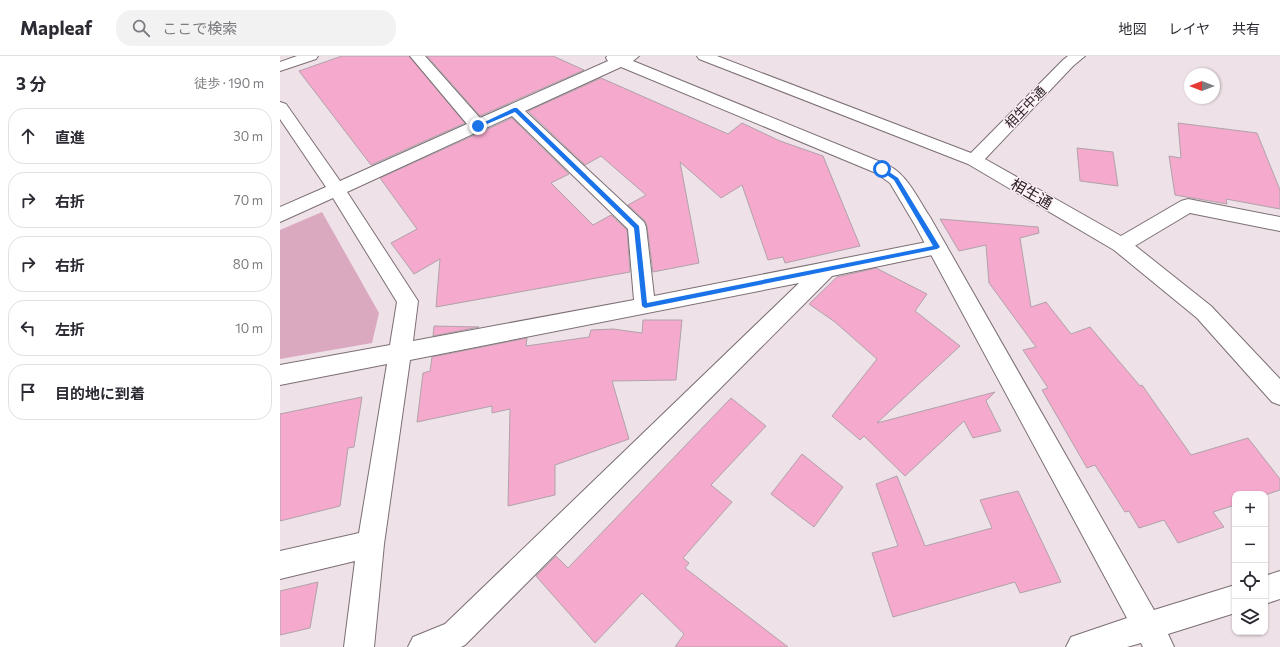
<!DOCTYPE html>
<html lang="ja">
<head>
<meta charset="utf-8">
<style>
	:root { --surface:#fff; --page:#f2f2f3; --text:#2b2b33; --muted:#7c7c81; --line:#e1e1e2 }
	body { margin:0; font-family:Commissioner,"Noto Sans JP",sans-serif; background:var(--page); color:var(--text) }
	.controls { position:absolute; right:12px; bottom:12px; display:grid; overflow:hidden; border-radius:8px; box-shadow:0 1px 3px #0004 }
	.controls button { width:36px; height:36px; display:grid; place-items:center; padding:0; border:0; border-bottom:1px solid var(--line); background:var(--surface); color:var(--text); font:20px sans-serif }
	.compass { position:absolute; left:904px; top:12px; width:36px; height:36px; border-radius:50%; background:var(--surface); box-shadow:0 1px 3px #0004; rotate:270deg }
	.stop { position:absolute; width:12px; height:12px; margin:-9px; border:3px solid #1a73e8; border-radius:50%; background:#fff }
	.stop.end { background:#1a73e8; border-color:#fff; box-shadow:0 1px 4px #0008 }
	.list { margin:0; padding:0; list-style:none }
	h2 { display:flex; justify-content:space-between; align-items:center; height:52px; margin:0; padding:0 16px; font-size:17px }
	h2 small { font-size:13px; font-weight:400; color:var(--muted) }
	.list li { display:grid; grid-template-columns:26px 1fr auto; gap:12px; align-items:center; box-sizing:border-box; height:56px; margin:0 8px 8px; padding:0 8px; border:1px solid var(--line); border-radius:16px }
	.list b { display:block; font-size:15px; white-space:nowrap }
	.list em { font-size:13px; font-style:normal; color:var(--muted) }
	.icon { flex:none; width:22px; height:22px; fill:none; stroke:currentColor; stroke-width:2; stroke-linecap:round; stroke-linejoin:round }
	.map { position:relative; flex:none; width:1000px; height:591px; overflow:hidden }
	header { display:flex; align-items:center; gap:24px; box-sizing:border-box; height:56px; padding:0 20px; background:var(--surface); border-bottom:1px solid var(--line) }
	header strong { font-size:19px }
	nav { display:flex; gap:22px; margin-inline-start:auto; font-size:14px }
	.search { width:280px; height:36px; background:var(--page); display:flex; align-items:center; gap:10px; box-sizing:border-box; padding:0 14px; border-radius:16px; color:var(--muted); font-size:15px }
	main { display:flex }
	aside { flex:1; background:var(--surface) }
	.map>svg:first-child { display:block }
	.green { fill:#daa9c0 }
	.building { fill:#f4a9cd; stroke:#b0a3a9 }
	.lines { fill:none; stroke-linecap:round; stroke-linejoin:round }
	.minor-casing { stroke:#7b6f74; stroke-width:2 }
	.tertiary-casing { stroke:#7b6f74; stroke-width:2 }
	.minor { fill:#fff; fill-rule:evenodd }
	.tertiary { fill:#fff; fill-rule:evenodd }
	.route { fill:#1a73e8 }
	.labels { text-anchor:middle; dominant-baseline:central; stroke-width:3; stroke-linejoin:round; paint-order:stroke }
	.far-street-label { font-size:13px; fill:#292326; stroke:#fceef4 }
	.street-label { font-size:15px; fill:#292326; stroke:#fceef4 }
</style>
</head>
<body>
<header>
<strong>Mapleaf</strong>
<div class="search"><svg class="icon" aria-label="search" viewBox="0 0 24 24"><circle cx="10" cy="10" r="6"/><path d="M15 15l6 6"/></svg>ここで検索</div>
<nav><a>地図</a><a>レイヤ</a><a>共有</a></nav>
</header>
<main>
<aside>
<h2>3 分<small>徒歩 · 190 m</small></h2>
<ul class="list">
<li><svg class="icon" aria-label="ahead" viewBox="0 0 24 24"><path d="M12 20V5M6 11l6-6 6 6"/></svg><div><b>直進</b></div><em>30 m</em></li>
<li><svg class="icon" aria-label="right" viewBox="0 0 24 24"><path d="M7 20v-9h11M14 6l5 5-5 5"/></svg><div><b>右折</b></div><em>70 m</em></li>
<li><svg class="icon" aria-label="right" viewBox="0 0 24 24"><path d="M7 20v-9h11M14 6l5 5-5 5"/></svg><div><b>右折</b></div><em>80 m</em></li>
<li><svg class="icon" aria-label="left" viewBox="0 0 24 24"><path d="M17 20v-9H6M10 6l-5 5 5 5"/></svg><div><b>左折</b></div><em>10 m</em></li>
<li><svg class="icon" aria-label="arrive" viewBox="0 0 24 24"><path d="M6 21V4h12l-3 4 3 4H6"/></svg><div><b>目的地に到着</b></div></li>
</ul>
</aside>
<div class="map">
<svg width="1000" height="591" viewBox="0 0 1000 591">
	<rect width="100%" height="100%" fill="#eee1e7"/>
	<!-- green -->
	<polygon class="green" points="42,156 99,257 92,287 0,303 0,174"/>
	<!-- building -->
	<g class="building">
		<polygon points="62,0 129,0 185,67 91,109 19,15"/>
		<polygon points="147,0 273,0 304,14 200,60"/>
		<polygon points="321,22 448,78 462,67 500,85 543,100 580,190 505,207 503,201 488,204 462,129 441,142 400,106 419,207 373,216 367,170 365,165 348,149 366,139 321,100 305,109 248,55"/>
		<polygon points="232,62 289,118 271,127 313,169 331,159 347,174 350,216 156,251 160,203 134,218 111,187 137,173 100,122"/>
		<polygon points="898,67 977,77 1000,134 1000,153 946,143 947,148 895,139 889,100 901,102"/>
		<polygon points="797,92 833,96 838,130 800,125"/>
		<polygon points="660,163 758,171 759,177 740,182 751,251 766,246 791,278 810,271 860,330 862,329 911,399 968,382 1000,423 1000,434 985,439 955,438 955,449 933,456 944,471 898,487 884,464 859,472 849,455 845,456 815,409 807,412 762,334 768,332 743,294 756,291 709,227 706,189 679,195"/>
		<polygon points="596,212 647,238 635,255 680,290 597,367 715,336 706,345 721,375 693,382 684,365 625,420 584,380 580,384 552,360 597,303 555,266 529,248 557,221"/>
		<polygon points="363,264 402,264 396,324 332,325 349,383 275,409 275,439 228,450 230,353 212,357 212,350 137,366 143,317 150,315 152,301 247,282 246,290 309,281 311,274 333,273 362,277"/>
		<polygon points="154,270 199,271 153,280"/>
		<polygon points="82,341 74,391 68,392 60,450 0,465 0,358"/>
		<polygon points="451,342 486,370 431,429 452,446 403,502 409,507 405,512 508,591 395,591 404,578 362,537 315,587 256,520 276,500 288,512"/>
		<polygon points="522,398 563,431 534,471 491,438"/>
		<polygon points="617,420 645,490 712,472 700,444 738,435 781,526 740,537 735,526 613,561 592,497 618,490 596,428"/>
		<polygon points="38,526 30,572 0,579 0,535"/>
	</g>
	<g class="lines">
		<!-- minor casing -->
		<g class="minor-casing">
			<g id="minor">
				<polygon points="17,0 38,0 36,3 0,15 0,6"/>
				<path d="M130 0H145L200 62 328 5 326 2 327 0H359L353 5 608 109 611 113 608 117 602 119 596 117 341 11 245 55 364 166 366 171 374 240 657 184 664 186 667 191 664 196 657 198 552 220 185 589 181 591H128L133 581 165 568 519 227 130 304 104 488 94 591H64L75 505 0 523V495L79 477 107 308 0 329V309L110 289 117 246 53 142 0 166V151L46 131 0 63V46L6 48 60 125 187 68ZM232 60 348 173 354 244 133 285 138 245 67 136Z"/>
				<polygon points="908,143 1000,161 1000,175 910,157 848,194 841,196 834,194 831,189 834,184 901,145"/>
			</g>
		</g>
		<!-- tertiary casing -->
		<g class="tertiary-casing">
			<g id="tertiary">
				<polygon points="417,0 437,0 691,97 783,4 788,0 805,0 793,10 705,103 848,184 931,250 1000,323 1000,349 992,346 917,262 834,194 688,108 419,3"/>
				<path d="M602 107C626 114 637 142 650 161L874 554 955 529V557L888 578 894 591H863L861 587 847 591H786L791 581 847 562 635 169 610 127 596 117 593 113 596 109Z"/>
				<polygon points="1000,515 1000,543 985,548 985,520"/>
			</g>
		</g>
		<!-- minor -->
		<use href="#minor" class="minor"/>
		<!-- tertiary -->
		<use href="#tertiary" class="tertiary"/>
	</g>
	<!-- route -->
	<polygon class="route" points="234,52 237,52 359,170 367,247 653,190 614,124 600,114 602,111 618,122 660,191 657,193 365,252 362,250 354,172 235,56 200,71 196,70"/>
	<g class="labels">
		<!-- far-street labels -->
		<g class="far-street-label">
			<text transform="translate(745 51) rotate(-46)">相生中通</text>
		</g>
		<!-- street labels -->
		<g class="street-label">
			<text transform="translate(752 137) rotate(30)">相生通</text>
		</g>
	</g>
</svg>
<div class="controls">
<button>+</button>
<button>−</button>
<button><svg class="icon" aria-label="locate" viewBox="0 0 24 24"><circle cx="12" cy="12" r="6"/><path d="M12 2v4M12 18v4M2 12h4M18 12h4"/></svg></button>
<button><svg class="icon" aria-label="layers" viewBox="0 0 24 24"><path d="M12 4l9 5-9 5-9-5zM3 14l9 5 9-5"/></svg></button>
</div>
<svg class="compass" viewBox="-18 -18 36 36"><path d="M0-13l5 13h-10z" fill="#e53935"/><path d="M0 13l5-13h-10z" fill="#7c7c81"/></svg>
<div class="stop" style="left:602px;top:113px"></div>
<div class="stop end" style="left:198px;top:70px"></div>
</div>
</main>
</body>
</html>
